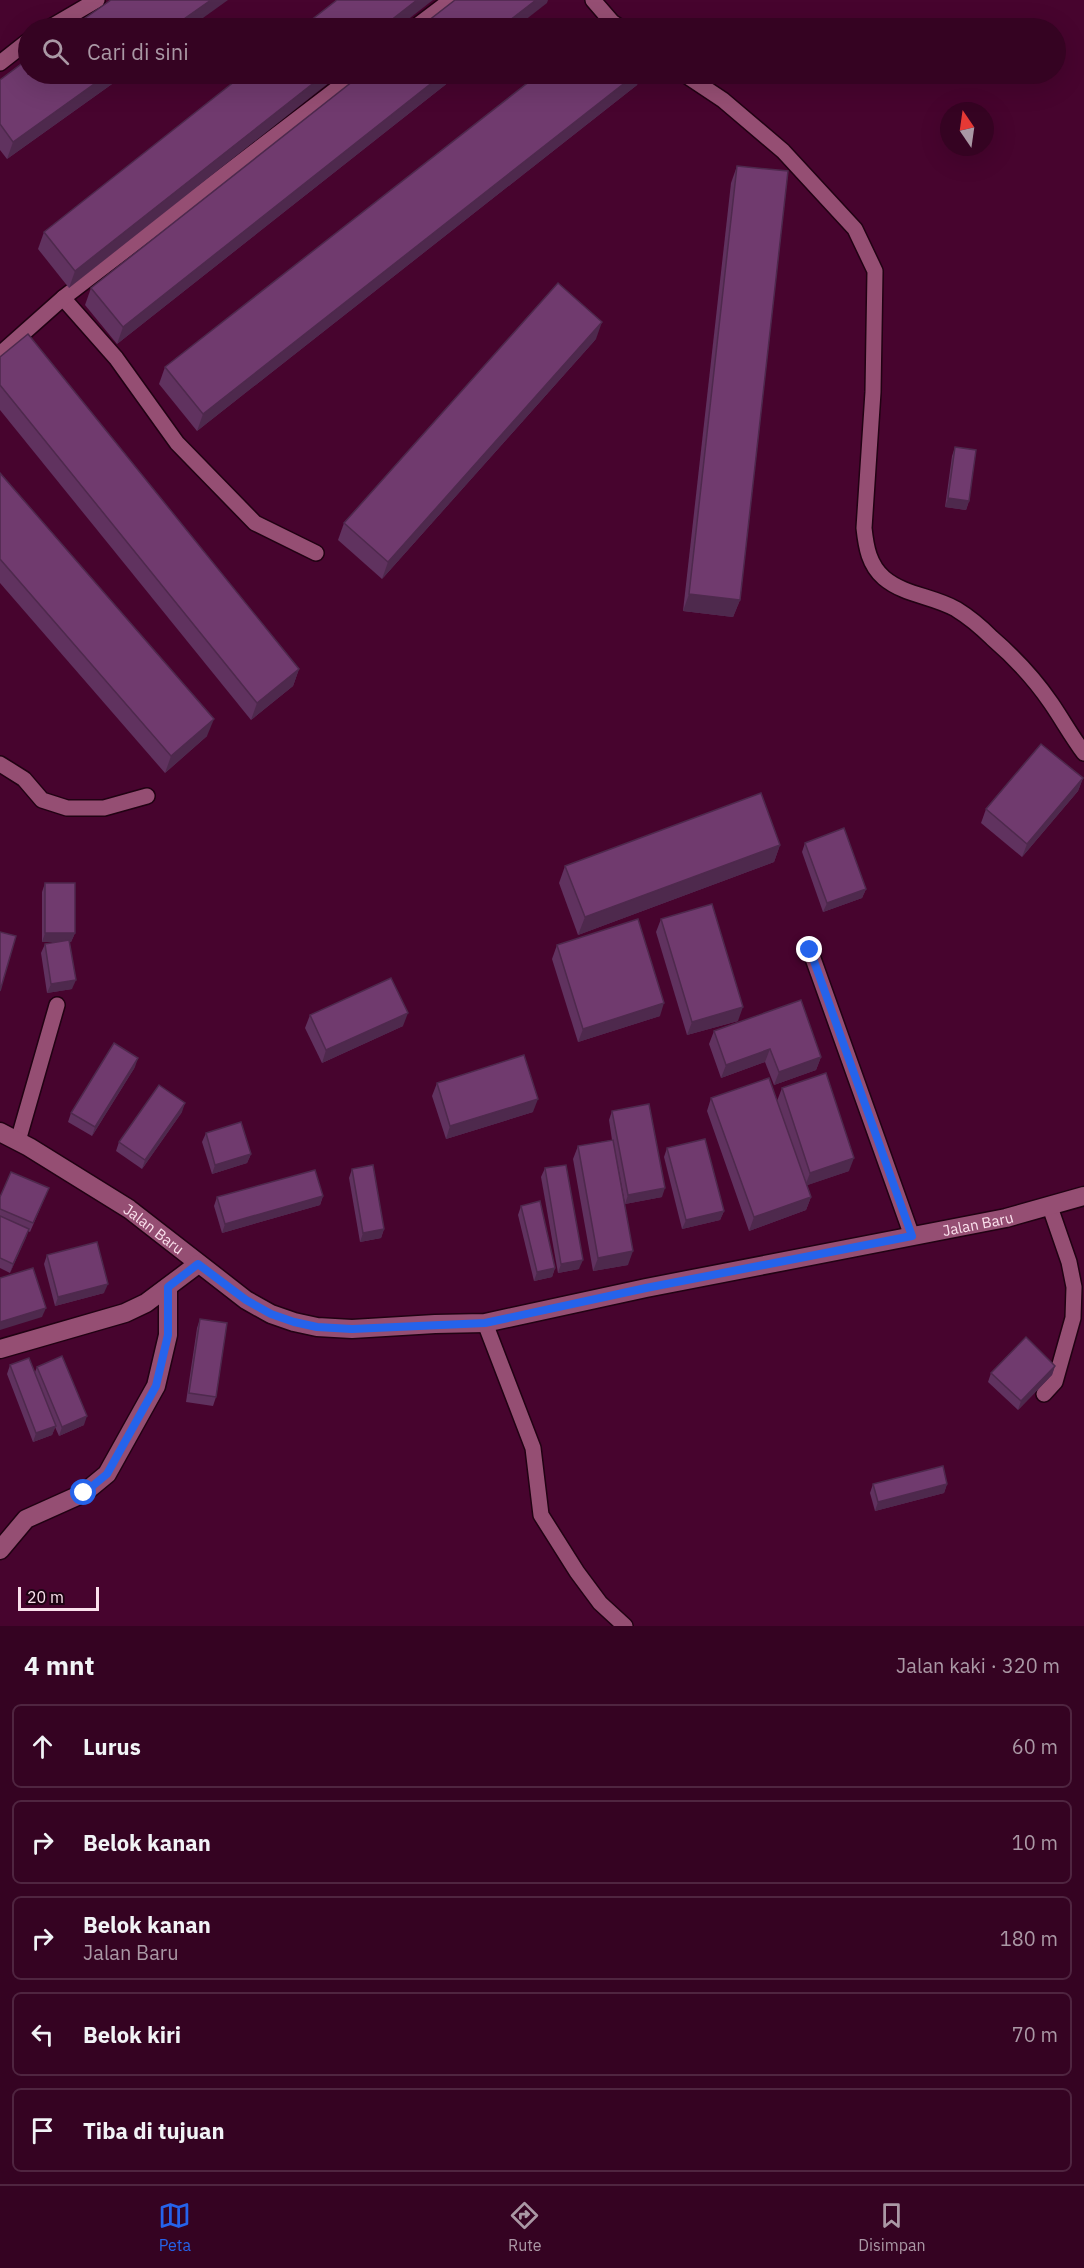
<!DOCTYPE html>
<html lang="id">
<head>
<meta charset="utf-8">
<style>
	:root { --surface:#350322; --page:#3d0d2a; --text:#f1f3f6; --muted:#aa98a5; --line:#4f2540; --accent:#2563eb }
	body { margin:0; font-family:"IBM Plex Sans",sans-serif; background:var(--page); color:var(--text) }
	.compass { position:absolute; left:940px; top:102px; width:54px; height:54px; border-radius:50%; background:var(--surface); box-shadow:0 6px 24px #0002; rotate:347deg }
	.scale { position:absolute; left:18px; bottom:15px; width:81px; box-sizing:border-box; padding-left:6px; border:3px solid #fbe1ed; border-top:0; font-size:16px; line-height:21px; white-space:nowrap; color:#fbe1ed; -webkit-text-stroke:4px #1e0413; paint-order:stroke }
	.stop { position:absolute; width:18px; height:18px; margin:-14px; border:4px solid #2563eb; border-radius:50%; background:#fff }
	.stop.end { background:#2563eb; border-color:#fff; box-shadow:0 2px 6px #0008 }
	.list { margin:0; padding:0; list-style:none }
	h2 { display:flex; justify-content:space-between; align-items:center; height:78px; margin:0; padding:0 24px; font-size:26px }
	h2 small { font-size:20px; font-weight:400; color:var(--muted) }
	.list li { display:grid; grid-template-columns:39px 1fr auto; gap:18px; align-items:center; box-sizing:border-box; height:84px; margin:0 12px 12px; padding:0 12px; border:2px solid var(--line); border-radius:9px }
	.list b { display:block; font-size:22px; white-space:nowrap }
	.list p { margin:0; font-size:20px; white-space:nowrap; color:var(--muted) }
	.list em { font-size:20px; font-style:normal; color:var(--muted) }
	.icon { flex:none; width:33px; height:33px; fill:none; stroke:currentColor; stroke-width:2; stroke-linecap:round; stroke-linejoin:round }
	.map { position:relative; flex:none; width:1084px; height:1626px; overflow:hidden }
	.search { position:absolute; background:var(--surface); box-shadow:0 6px 24px #0002; left:18px; right:18px; top:18px; height:66px; display:flex; align-items:center; gap:15px; box-sizing:border-box; padding:0 21px; border-radius:33px; color:var(--muted); font-size:22px }
	.sheet { height:558px; background:var(--surface) }
	nav { display:flex; justify-content:space-around; align-items:center; box-sizing:border-box; height:84px; border-top:2px solid var(--line); background:var(--surface); font-size:16px; color:var(--muted) }
	nav a { display:grid; justify-items:center; gap:3px }
	nav .on { color:var(--accent) }
	.map>svg:first-child { display:block }
	.lines { fill:none; stroke-linecap:round; stroke-linejoin:round }
	.service-casing { stroke:#210213; stroke-width:18 }
	.minor-casing { stroke:#210213; stroke-width:21 }
	.service { stroke:#954e73; stroke-width:15 }
	.minor { stroke:#954e73; stroke-width:18 }
	.wall { fill:#60325f }
	.shaded-wall { fill:#4e294d }
	.building { fill:#703a6e; stroke:#4e294d; stroke-width:1.5 }
	.route { stroke:#2563eb; stroke-width:8 }
	.labels { text-anchor:middle; dominant-baseline:central; stroke-width:4.5; stroke-linejoin:round; paint-order:stroke }
	.street-label { font-size:15px; fill:#fbe1ed; stroke:#1e0413 }
</style>
</head>
<body>
<div class="map">
<svg width="1084" height="1626" viewBox="0 0 1084 1626">
	<rect width="100%" height="100%" fill="#47042e"/>
	<g class="lines">
		<!-- service casing -->
		<g class="service-casing">
			<g id="service">
				<polyline points="593,0 612,22 621,28"/>
				<polyline points="49,28 97,0"/>
				<polyline points="414,28 451,0"/>
				<polyline points="0,63 28,41"/>
				<path d="M684 74 723 100 783 151 855 229 875 271 873 392 864 528C866 547 869 565 884 578 904 595 933 596 956 609 969 617 981 627 992 638 1014 657 1034 678 1051 703 1062 719 1072 737 1084 753"/>
				<polyline points="63,298 116,358 177,443 255,523 316,553"/>
				<polyline points="0,354 63,298 356,74"/>
				<polyline points="0,764 24,779 42,800 67,808 104,808 147,796"/>
				<polyline points="810,950 912,1236"/>
				<polyline points="18,1141 57,1005"/>
				<polyline points="485,1323 533,1448 541,1515 577,1572 600,1603 625,1626"/>
				<polyline points="1044,1394 1055,1382 1073,1318 1074,1287 1069,1262 1050,1207"/>
			</g>
		</g>
		<!-- minor casing -->
		<g class="minor-casing">
			<g id="minor">
				<path id="s1" d="M0 1132 29 1147 129 1209 246 1300 271 1314 294 1322 317 1327 352 1329 435 1324 485 1323 646 1288 1006 1218 1084 1196"/>
				<polyline points="0,1349 125,1313 146,1303 198,1264"/>
				<polyline points="0,1550 26,1519 84,1493 107,1474 156,1386 168,1335 168,1287"/>
			</g>
		</g>
		<!-- service -->
		<use href="#service" class="service"/>
		<!-- minor -->
		<use href="#minor" class="minor"/>
	</g>
	<!-- wall -->
	<g class="wall">
		<polygon points="28,74 126,74 7,159 0,150 0,80"/>
		<polygon points="244,74 69,288 38,249 44,232"/>
		<polygon points="362,74 459,74 117,344 85,305 91,288"/>
		<polygon points="539,74 641,74 637,85 197,431 159,384 165,367"/>
		<polygon points="737,166 740,600 733,617 683,611 731,183"/>
		<polygon points="596,339 382,579 338,540 344,523"/>
		<polygon points="0,357 299,669 293,686 251,720 0,410"/>
		<polygon points="955,447 969,501 966,510 945,507 952,456"/>
		<polygon points="0,473 207,736 165,773 0,583"/>
		<polygon points="1083,778 1078,791 1022,857 981,823 986,809"/>
		<polygon points="805,843 866,889 862,898 823,912 802,852"/>
		<polygon points="780,845 774,862 578,935 559,883 565,866"/>
		<polygon points="45,883 75,933 71,942 69,942 72,989 47,993 41,953 45,944 58,942 42,942 42,892"/>
		<polygon points="661,919 738,1021 687,1035 656,932"/>
		<polygon points="557,945 660,1016 578,1042 552,959"/>
		<polygon points="310,1015 403,1026 322,1063 305,1028"/>
		<polygon points="714,1031 821,1057 816,1070 774,1085 765,1062 721,1078 709,1044"/>
		<polygon points="135,1067 92,1136 68,1122 71,1113"/>
		<polygon points="437,1083 533,1112 446,1139 432,1096"/>
		<polygon points="782,1088 849,1171 807,1185 811,1197 806,1210 749,1231 707,1111 711,1098 777,1101"/>
		<polygon points="612,1111 662,1197 625,1204 617,1161 628,1265 593,1271 573,1159 578,1146 612,1140 609,1120"/>
		<polygon points="182,1112 142,1169 116,1151 119,1142"/>
		<polygon points="206,1133 251,1154 247,1163 212,1174 202,1142"/>
		<polygon points="667,1148 724,1211 720,1220 682,1229 664,1157"/>
		<polygon points="545,1168 579,1269 558,1273 541,1177"/>
		<polygon points="352,1169 384,1229 381,1238 360,1242 349,1178"/>
		<polygon points="49,1188 30,1232 28,1231 10,1273 0,1268 0,1197"/>
		<polygon points="323,1196 320,1205 222,1233 214,1206 217,1197"/>
		<polygon points="521,1206 555,1268 552,1277 534,1281 518,1215"/>
		<polygon points="47,1255 104,1293 55,1306 44,1264"/>
		<polygon points="200,1319 216,1397 213,1406 186,1402 197,1328"/>
		<polygon points="10,1365 35,1372 37,1367 84,1425 59,1436 55,1427 52,1435 33,1442 7,1374"/>
		<polygon points="1055,1366 1052,1375 1018,1410 988,1382 991,1373"/>
		<polygon points="873,1484 947,1484 944,1493 875,1511 870,1493"/>
	</g>
	<!-- shaded-wall -->
	<g class="shaded-wall">
		<polygon points="211,0 228,0 189,28 171,28"/>
		<polygon points="417,0 433,0 397,28 381,28"/>
		<polygon points="536,0 548,0 547,3 515,28 500,28"/>
		<polygon points="108,74 126,74 7,159 13,142"/>
		<polygon points="325,74 340,74 69,288 75,271"/>
		<polygon points="443,74 459,74 117,344 123,327"/>
		<polygon points="636,74 641,74 637,85 197,431 203,414"/>
		<polygon points="602,322 596,339 382,579 388,562"/>
		<polygon points="948,498 969,501 966,510 945,507"/>
		<polygon points="689,594 740,600 733,617 683,611"/>
		<polygon points="299,669 293,686 251,720 257,703"/>
		<polygon points="214,719 207,736 165,773 171,756"/>
		<polygon points="1083,778 1078,791 1022,857 1027,844"/>
		<polygon points="780,845 774,862 578,935 585,917"/>
		<polygon points="866,889 862,898 823,912 827,903"/>
		<polygon points="45,933 75,933 71,942 42,942"/>
		<polygon points="76,980 72,989 47,993 51,984"/>
		<polygon points="664,1003 660,1016 578,1042 583,1029"/>
		<polygon points="743,1007 738,1021 687,1035 692,1022"/>
		<polygon points="408,1013 403,1026 322,1063 326,1050"/>
		<polygon points="770,1049 765,1062 721,1078 726,1065"/>
		<polygon points="821,1057 816,1070 774,1085 779,1072"/>
		<polygon points="138,1058 135,1067 92,1136 95,1127"/>
		<polygon points="538,1099 533,1112 446,1139 450,1126"/>
		<polygon points="185,1103 182,1112 142,1169 145,1160"/>
		<polygon points="251,1154 247,1163 212,1174 215,1165"/>
		<polygon points="854,1158 849,1171 805,1186 810,1173"/>
		<polygon points="665,1188 662,1197 625,1204 628,1195"/>
		<polygon points="323,1196 320,1205 222,1233 225,1224"/>
		<polygon points="811,1197 806,1210 749,1231 754,1217"/>
		<polygon points="724,1211 720,1220 682,1229 686,1220"/>
		<polygon points="29,1229 26,1238 10,1273 13,1264"/>
		<polygon points="384,1229 381,1238 360,1242 363,1233"/>
		<polygon points="633,1251 628,1265 593,1271 598,1258"/>
		<polygon points="583,1260 579,1269 558,1273 561,1264"/>
		<polygon points="555,1268 552,1277 534,1281 537,1272"/>
		<polygon points="108,1284 104,1293 55,1306 58,1297"/>
		<polygon points="46,1308 42,1317 0,1330 0,1322"/>
		<polygon points="1055,1366 1052,1375 1018,1410 1021,1401"/>
		<polygon points="87,1416 84,1425 59,1436 62,1427"/>
		<polygon points="56,1426 52,1435 33,1442 36,1433"/>
		<polygon points="947,1484 944,1493 875,1511 878,1502"/>
	</g>
	<!-- building -->
	<g class="building">
		<polygon points="111,0 211,0 171,28 71,28"/>
		<polygon points="337,0 417,0 381,28 301,28"/>
		<polygon points="455,0 536,0 500,28 419,28"/>
		<polygon points="606,21 612,28 597,28"/>
		<polygon points="28,59 28,74 108,74 13,142 0,124 0,80"/>
		<polygon points="244,74 325,74 75,271 44,232"/>
		<polygon points="362,74 443,74 123,327 91,288"/>
		<polygon points="539,74 636,74 203,414 165,367"/>
		<polygon points="737,166 788,171 740,600 689,594"/>
		<polygon points="558,283 602,322 388,562 344,523"/>
		<polygon points="28,334 299,669 257,703 0,385 0,357"/>
		<polygon points="955,447 976,450 969,501 948,498"/>
		<polygon points="0,473 214,719 171,756 0,559"/>
		<polygon points="1041,744 1083,778 1027,844 986,809"/>
		<polygon points="761,793 780,845 585,917 565,866"/>
		<polygon points="844,828 866,889 827,903 805,843"/>
		<rect x="45" y="883" width="30" height="50"/>
		<polygon points="712,904 743,1007 692,1022 661,919"/>
		<polygon points="638,919 664,1003 583,1029 557,945"/>
		<polygon points="0,932 16,936 0,991"/>
		<polygon points="69,940 76,980 51,984 45,944"/>
		<polygon points="391,978 408,1013 326,1050 310,1015"/>
		<polygon points="801,1000 821,1057 779,1072 770,1049 726,1065 714,1031"/>
		<polygon points="114,1043 138,1058 95,1127 71,1113"/>
		<polygon points="524,1055 538,1099 450,1126 437,1083"/>
		<polygon points="826,1073 854,1158 810,1173 782,1088"/>
		<polygon points="769,1078 811,1197 754,1217 711,1098"/>
		<polygon points="159,1085 185,1103 145,1160 119,1142"/>
		<polygon points="649,1104 665,1188 628,1195 612,1111"/>
		<polygon points="241,1122 251,1154 215,1165 206,1133"/>
		<polygon points="705,1139 724,1211 686,1220 667,1148"/>
		<polygon points="613,1140 633,1251 598,1258 578,1146"/>
		<polygon points="373,1165 384,1229 363,1233 352,1169"/>
		<polygon points="566,1165 583,1260 561,1264 545,1168"/>
		<polygon points="315,1170 323,1196 225,1224 217,1197"/>
		<polygon points="11,1172 49,1188 33,1223 0,1209 0,1197"/>
		<polygon points="540,1201 555,1268 537,1272 521,1206"/>
		<polygon points="0,1216 29,1229 13,1264 0,1258"/>
		<polygon points="97,1242 108,1284 58,1297 47,1255"/>
		<polygon points="33,1268 46,1308 0,1322 0,1278"/>
		<polygon points="200,1319 227,1323 216,1397 189,1393"/>
		<polygon points="1026,1337 1055,1366 1021,1401 991,1373"/>
		<polygon points="62,1356 87,1416 62,1427 37,1367"/>
		<polygon points="29,1358 56,1426 36,1433 10,1365"/>
		<polygon points="943,1466 947,1484 878,1502 873,1484"/>
	</g>
	<g class="lines">
		<!-- route -->
		<polyline class="route" points="84,1493 107,1474 156,1386 168,1335 168,1287 198,1264 246,1300 271,1314 294,1322 317,1327 352,1329 485,1323 646,1288 912,1236 810,950"/>
	</g>
	<g class="labels">
		<!-- street labels -->
		<g class="street-label">
			<text stroke="none"><textPath href="#s1" startOffset="1046">Jalan Baru</textPath></text>
			<text stroke="none"><textPath href="#s1" startOffset="182">Jalan Baru</textPath></text>
		</g>
	</g>
</svg>
<svg class="compass" viewBox="-18 -18 36 36"><path d="M0-13l5 13h-10z" fill="#e53935"/><path d="M0 13l5-13h-10z" fill="#aa98a5"/></svg>
<div class="scale">20 m</div>
<div class="stop" style="left:84px;top:1493px"></div>
<div class="stop end" style="left:810px;top:950px"></div>
<div class="search"><svg class="icon" aria-label="search" viewBox="0 0 24 24"><circle cx="10" cy="10" r="6"/><path d="M15 15l6 6"/></svg>Cari di sini</div>
</div>
<section class="sheet">
<h2>4 mnt<small>Jalan kaki · 320 m</small></h2>
<ul class="list">
<li><svg class="icon" aria-label="ahead" viewBox="0 0 24 24"><path d="M12 20V5M6 11l6-6 6 6"/></svg><div><b>Lurus</b></div><em>60 m</em></li>
<li><svg class="icon" aria-label="right" viewBox="0 0 24 24"><path d="M7 20v-9h11M14 6l5 5-5 5"/></svg><div><b>Belok kanan</b></div><em>10 m</em></li>
<li><svg class="icon" aria-label="right" viewBox="0 0 24 24"><path d="M7 20v-9h11M14 6l5 5-5 5"/></svg><div><b>Belok kanan</b><p>Jalan Baru</p></div><em>180 m</em></li>
<li><svg class="icon" aria-label="left" viewBox="0 0 24 24"><path d="M17 20v-9H6M10 6l-5 5 5 5"/></svg><div><b>Belok kiri</b></div><em>70 m</em></li>
<li><svg class="icon" aria-label="arrive" viewBox="0 0 24 24"><path d="M6 21V4h12l-3 4 3 4H6"/></svg><div><b>Tiba di tujuan</b></div></li>
</ul>
</section>
<nav>
<a class="on"><svg class="icon" aria-label="map" viewBox="0 0 24 24"><path d="M3 6l6-2 6 2 6-2v14l-6 2-6-2-6 2zM9 4v14M15 6v14"/></svg>Peta</a>
<a><svg class="icon" aria-label="directions" viewBox="0 0 24 24"><path d="M12 3l9 9-9 9-9-9zM9 14v-3h6M13 9l2 2-2 2"/></svg>Rute</a>
<a><svg class="icon" aria-label="saved" viewBox="0 0 24 24"><path d="M7 4h10v16l-5-4-5 4z"/></svg>Disimpan</a>
</nav>
</body>
</html>
